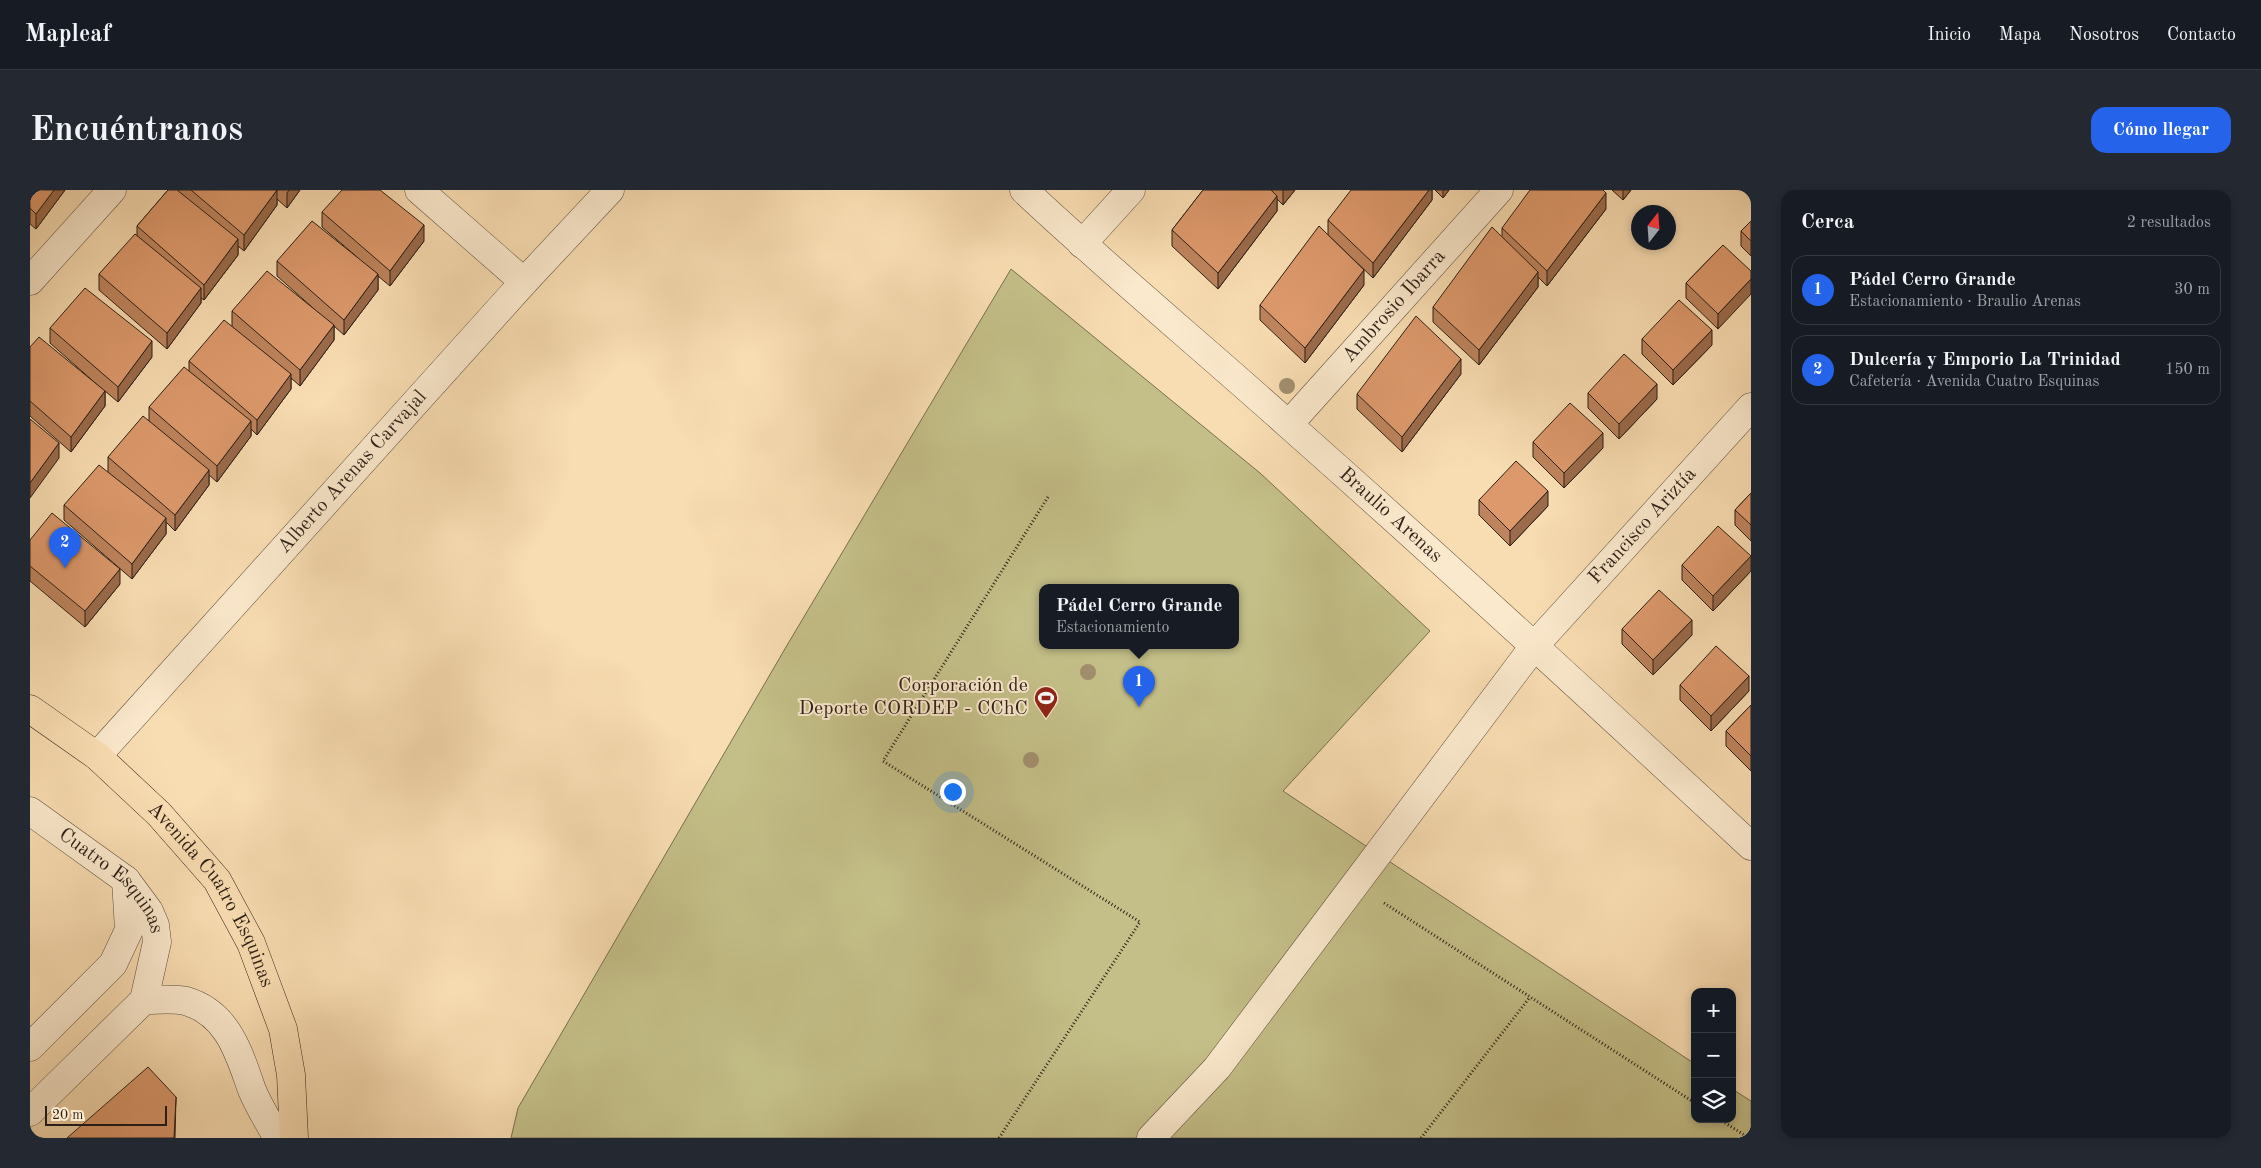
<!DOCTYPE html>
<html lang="es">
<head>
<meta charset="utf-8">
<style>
	:root { --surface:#171b24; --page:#242831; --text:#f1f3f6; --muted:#9ea1a6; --line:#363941; --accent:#2563eb }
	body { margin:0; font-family:"Old Standard TT",serif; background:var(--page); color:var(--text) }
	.controls { position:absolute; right:15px; bottom:15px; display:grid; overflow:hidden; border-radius:10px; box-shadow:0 2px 8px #0003 }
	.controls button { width:45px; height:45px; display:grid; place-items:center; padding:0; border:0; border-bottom:1px solid var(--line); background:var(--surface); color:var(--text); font:25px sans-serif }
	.compass { position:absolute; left:1601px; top:15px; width:45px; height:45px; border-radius:50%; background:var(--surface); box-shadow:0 2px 8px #0003; rotate:17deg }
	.scale { position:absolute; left:15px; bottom:12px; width:122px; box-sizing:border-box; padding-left:5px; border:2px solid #2c1f17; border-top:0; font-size:14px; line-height:18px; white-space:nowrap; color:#2c1f17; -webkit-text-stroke:4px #fbe9cd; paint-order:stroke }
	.you { position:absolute; left:922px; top:601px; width:18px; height:18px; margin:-12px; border:4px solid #fff; border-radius:50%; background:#1a73e8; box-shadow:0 0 0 8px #1a73e833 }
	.badge { display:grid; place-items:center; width:32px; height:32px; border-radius:50%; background:var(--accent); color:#fff; font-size:16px; font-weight:700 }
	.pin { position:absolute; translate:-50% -41px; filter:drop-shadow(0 1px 2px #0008) }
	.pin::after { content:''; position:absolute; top:26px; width:18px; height:15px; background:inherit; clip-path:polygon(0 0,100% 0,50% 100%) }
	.popup { position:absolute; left:1009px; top:394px; width:200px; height:65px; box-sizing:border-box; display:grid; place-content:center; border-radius:10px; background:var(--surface); filter:drop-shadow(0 1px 4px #0005); font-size:16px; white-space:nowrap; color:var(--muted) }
	.popup b { font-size:19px; color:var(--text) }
	.popup::after { content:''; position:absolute; left:50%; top:100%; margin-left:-10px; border:10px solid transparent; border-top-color:var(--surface) }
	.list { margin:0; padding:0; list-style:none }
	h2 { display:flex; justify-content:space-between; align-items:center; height:65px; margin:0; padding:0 20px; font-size:21px }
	h2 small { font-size:16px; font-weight:400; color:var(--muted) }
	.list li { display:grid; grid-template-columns:32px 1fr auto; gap:15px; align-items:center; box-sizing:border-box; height:70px; margin:0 10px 10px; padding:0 10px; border:1px solid var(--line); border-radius:15px }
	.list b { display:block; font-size:19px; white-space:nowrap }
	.list p { margin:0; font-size:16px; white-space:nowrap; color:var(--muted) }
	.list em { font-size:16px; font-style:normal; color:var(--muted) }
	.icon { flex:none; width:28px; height:28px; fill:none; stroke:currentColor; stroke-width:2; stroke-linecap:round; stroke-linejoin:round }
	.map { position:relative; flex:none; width:1721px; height:948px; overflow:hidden; border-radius:15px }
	header { display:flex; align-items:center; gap:30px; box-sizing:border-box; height:70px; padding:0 25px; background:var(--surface); border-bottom:1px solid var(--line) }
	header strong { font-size:24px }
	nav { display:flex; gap:28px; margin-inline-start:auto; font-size:18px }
	.intro { display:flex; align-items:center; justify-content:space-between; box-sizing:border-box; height:120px; padding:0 30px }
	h1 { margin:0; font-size:35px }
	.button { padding:12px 22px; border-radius:15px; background:var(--accent); color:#fff; font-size:18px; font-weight:700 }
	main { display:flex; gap:30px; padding:0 30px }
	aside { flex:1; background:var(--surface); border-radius:15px; box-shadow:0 2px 8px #0003 }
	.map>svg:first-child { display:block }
	.pitch { fill:#c4bf88; stroke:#786f50; fill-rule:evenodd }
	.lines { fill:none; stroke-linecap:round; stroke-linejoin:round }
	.minor-casing { stroke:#5f4e3e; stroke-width:29 }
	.major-casing { stroke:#2c1f17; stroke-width:29 }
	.path { stroke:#2c1f17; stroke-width:3; stroke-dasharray:1 2.5; stroke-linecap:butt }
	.minor { stroke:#fbe9cd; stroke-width:28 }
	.major { stroke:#f9ddb2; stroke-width:28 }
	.tree { fill:#a28f6f }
	.wall { fill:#be845d; stroke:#2c1f17 }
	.shaded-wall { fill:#9b6b4c; stroke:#2c1f17 }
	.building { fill:#dd996c; stroke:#2c1f17 }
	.labels { text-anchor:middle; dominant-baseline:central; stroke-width:4; stroke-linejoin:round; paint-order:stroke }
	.street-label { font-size:20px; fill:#2c1f17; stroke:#fbe9cd }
	.poi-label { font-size:20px; fill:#2c1f17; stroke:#fbe9cd; text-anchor:end }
</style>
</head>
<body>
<header>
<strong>Mapleaf</strong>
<nav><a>Inicio</a><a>Mapa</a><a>Nosotros</a><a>Contacto</a></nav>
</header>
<div class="intro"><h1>Encuéntranos</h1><a class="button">Cómo llegar</a></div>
<main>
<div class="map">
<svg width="1721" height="948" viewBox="0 0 1721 948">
	<rect width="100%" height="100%" fill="#f9ddb2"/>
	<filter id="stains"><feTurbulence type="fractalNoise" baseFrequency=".004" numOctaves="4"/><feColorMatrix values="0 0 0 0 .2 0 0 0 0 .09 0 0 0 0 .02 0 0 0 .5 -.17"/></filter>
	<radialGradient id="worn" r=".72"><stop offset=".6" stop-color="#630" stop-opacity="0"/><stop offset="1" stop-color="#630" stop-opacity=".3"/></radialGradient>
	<!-- pitch -->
	<path class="pitch" d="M981 79 1230 283 1400 441 1253 601 1665 874V929H1702V899L1721 911V948H481L488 918 756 457ZM1013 398H1205V456H1013Z"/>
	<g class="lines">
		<!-- minor casing -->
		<g class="minor-casing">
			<g id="minor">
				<polyline points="389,0 494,92"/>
				<path id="s1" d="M994 0C1080 81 1171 156 1259 235 1415 373 1568 514 1721 656"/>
				<polyline points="1052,54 1101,0"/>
				<polyline points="0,91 82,0"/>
				<path id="s2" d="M1259 234 1469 0"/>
				<path id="s3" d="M67 566 494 92 580 0"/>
				<path id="s4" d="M0 621 96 690 119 721 125 735 127 752 114 810"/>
				<polyline points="0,857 83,774 99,740 96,690"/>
				<path d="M0 922 114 810C127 810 143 808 156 811 199 824 209 864 222 900 229 917 239 933 248 948"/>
				<path id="s5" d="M1121 948 1187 878 1505 455 1721 217"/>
			</g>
		</g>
		<!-- major casing -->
		<g class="major-casing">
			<g id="major">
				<path id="s6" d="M0 519 67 566 129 624 187 690 221 753 253 839 261 885 264 948"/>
			</g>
		</g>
		<!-- path -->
		<g class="path">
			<polyline points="1354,713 1665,913"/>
			<polyline points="1689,929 1719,948"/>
			<polyline points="969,948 1110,732 853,571 1018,307"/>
			<polyline points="1391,948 1500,807"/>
		</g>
		<!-- minor -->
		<use href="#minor" class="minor"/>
		<!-- major -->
		<use href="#major" class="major"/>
	</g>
	<!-- trees -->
	<g class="tree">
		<circle cx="1257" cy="196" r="8"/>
		<circle cx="1058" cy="482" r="8"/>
		<circle cx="1001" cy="570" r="8"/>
	</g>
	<!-- wall -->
	<g class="wall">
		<polygon points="0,0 35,0 6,39 0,34"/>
		<polygon points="138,0 270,0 257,18 247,9 247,15 214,61 208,56 208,65 174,110 171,108 171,113 137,159 69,100 69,84 107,46 107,36"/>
		<polygon points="1173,0 1265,0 1253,15 1247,9 1247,21 1188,99 1142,56 1142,40"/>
		<polygon points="1402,0 1402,10 1343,88 1298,45 1298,30"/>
		<polygon points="1405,0 1419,0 1413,8"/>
		<polygon points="1582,0 1601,0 1593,10"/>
		<polygon points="1576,19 1517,96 1508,87 1508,97 1449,175 1403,132 1403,117 1472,46 1472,38"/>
		<polygon points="292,22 394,51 360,96 348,86 348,100 314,145 304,136 304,150 270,196 261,188 261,199 227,245 221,239 221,246 187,292 179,285 179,295 145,341 136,332 136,344 102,389 34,330 34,315 78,282 78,267 119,232 119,217 159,181 159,171 202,137 202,121 283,118 247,86 247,71 327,67 292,37"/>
		<polygon points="1721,31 1721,66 1711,56 1711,41"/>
		<polygon points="1693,55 1688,139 1656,108 1656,93"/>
		<polygon points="1334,95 1275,173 1230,130 1230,115"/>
		<polygon points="20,138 122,167 88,212 75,201 75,216 41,262 0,226 0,157 72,199 20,153"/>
		<polygon points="1612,149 1682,155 1643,195 1612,164"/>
		<polygon points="1431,184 1372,262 1327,219 1327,204"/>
		<polygon points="1558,203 1627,209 1589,249 1558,218"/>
		<polygon points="1503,252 1573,258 1534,298 1503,267"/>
		<polygon points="1721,303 1721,351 1705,335 1705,320"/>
		<polygon points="1449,310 1518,316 1480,356 1449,325"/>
		<polygon points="0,350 90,394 55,437 0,391"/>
		<polygon points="1652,375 1721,381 1683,421 1652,390"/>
		<polygon points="1592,439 1662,445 1623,485 1592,454"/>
		<polygon points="1650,495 1719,501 1681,541 1650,510"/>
		<polygon points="1721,515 1721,581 1696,556 1696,541"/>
	</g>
	<!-- shaded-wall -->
	<g class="shaded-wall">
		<polygon points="24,0 35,0 6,39 6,24"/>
		<polygon points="247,0 247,15 214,61 214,45"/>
		<polygon points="259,0 270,0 257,18 257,3"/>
		<polygon points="1253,0 1265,0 1253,15"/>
		<polygon points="1399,0 1402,0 1402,10 1343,88 1343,73"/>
		<polygon points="1413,0 1419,0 1413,8"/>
		<polygon points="1593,0 1601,0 1593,10"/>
		<polygon points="1576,3 1576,19 1517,96 1517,81"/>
		<polygon points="1247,6 1247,21 1188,99 1188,83"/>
		<polygon points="394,35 394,51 360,96 360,81"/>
		<polygon points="208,49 208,65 174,110 174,95"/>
		<polygon points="1334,80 1334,95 1275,173 1275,158"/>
		<polygon points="1508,82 1508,97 1449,175 1449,160"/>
		<polygon points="348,84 348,100 314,145 314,130"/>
		<polygon points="1721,89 1721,104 1688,139 1688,124"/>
		<polygon points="171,98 171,113 137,159 137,143"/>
		<polygon points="304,135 304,150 270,196 270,180"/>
		<polygon points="1682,140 1682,155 1643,195 1643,180"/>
		<polygon points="122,151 122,167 88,212 88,197"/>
		<polygon points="1431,169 1431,184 1372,262 1372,247"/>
		<polygon points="261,184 261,199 227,245 227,230"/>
		<polygon points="1627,194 1627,209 1589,249 1589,234"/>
		<polygon points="75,201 75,216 41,262 41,247"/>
		<polygon points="221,231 221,246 187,292 187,276"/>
		<polygon points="1573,243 1573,258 1534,298 1534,283"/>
		<polygon points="29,253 29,268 0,308 0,293"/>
		<polygon points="179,280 179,295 145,341 145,325"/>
		<polygon points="1518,301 1518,316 1480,356 1480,341"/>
		<polygon points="136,328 136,344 102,389 102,374"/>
		<polygon points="1721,366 1721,381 1683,421 1683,406"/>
		<polygon points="90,379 90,394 55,437 55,421"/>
		<polygon points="1662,430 1662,445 1623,485 1623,470"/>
		<polygon points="1719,486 1719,501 1681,541 1681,526"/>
		<polygon points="146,907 145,948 144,948"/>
	</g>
	<!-- building -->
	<g class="building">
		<polygon points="0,0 24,0 6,24 0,18"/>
		<polygon points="138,0 147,0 208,49 174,95 107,36"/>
		<polygon points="161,0 247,0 214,45"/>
		<polygon points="312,0 350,0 394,35 360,81 292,22"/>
		<polygon points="1173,0 1241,0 1247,6 1188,83 1142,40"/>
		<polygon points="1321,0 1399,0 1343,73 1298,30"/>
		<polygon points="1500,0 1573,0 1576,3 1517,81 1472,38"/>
		<polygon points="282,31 348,84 314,130 247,71"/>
		<polygon points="1721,31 1721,51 1711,41"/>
		<polygon points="1289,36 1334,80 1275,158 1230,115"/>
		<polygon points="1462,37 1508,82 1449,160 1403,117"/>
		<polygon points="105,44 171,98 137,143 69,84"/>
		<polygon points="1693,55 1721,81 1721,89 1688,124 1656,93"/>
		<polygon points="237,81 304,135 270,180 202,121"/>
		<polygon points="55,98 122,151 88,197 20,138"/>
		<polygon points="1649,110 1682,140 1643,180 1612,149"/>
		<polygon points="1386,126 1431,169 1372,247 1327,204"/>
		<polygon points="194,130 261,184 227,230 159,171"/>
		<polygon points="9,147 75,201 41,247 0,211 0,157"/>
		<polygon points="1594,164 1627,194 1589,234 1558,203"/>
		<polygon points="154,177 221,231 187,276 119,217"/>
		<polygon points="1540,213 1573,243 1534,283 1503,252"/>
		<polygon points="113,226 179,280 145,325 78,267"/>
		<polygon points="0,229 29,253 0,293"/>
		<polygon points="1486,271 1518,301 1480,341 1449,310"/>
		<polygon points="69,275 136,328 102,374 34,315"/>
		<polygon points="1721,303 1721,335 1705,320"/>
		<polygon points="22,323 90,379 55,421 0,376 0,350"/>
		<polygon points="1688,336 1721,366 1683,406 1652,375"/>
		<polygon points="1629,400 1662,430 1623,470 1592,439"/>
		<polygon points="1686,456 1719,486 1681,526 1650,495"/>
		<polygon points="1721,515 1721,566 1696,541"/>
		<polygon points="118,877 146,907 144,948 37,948"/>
	</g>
	<!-- icons -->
	<defs>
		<g id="stadium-pin" transform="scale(1.25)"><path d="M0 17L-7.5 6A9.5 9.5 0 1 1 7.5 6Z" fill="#8f2418" stroke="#fbe9cd"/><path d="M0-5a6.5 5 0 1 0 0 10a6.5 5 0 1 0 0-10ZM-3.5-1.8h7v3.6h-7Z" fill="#fff"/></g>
	</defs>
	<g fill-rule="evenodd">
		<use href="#stadium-pin" x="1016" y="508"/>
	</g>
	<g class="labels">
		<!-- street labels -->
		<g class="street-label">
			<text stroke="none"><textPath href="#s2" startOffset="158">Ambrosio Ibarra</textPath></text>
			<text stroke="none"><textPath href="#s3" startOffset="382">Alberto Arenas Carvajal</textPath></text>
			<text stroke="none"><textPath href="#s1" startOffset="490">Braulio Arenas</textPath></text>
			<text stroke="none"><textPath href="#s5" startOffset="786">Francisco Ariztía</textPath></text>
			<text stroke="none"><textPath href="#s4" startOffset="109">Cuatro Esquinas</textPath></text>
			<text stroke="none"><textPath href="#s6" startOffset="264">Avenida Cuatro Esquinas</textPath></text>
		</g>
		<!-- poi labels -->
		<g class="poi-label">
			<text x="998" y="496">Corporación de<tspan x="998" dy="23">Deporte CORDEP - CChC</tspan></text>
		</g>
	</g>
	<rect width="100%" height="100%" filter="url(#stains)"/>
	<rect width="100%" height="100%" fill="url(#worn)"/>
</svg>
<div class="controls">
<button>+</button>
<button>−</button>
<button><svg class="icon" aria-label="layers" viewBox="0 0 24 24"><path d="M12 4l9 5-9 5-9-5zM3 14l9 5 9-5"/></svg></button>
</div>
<svg class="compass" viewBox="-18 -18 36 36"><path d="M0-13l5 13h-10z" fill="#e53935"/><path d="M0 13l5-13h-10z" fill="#9ea1a6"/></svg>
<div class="scale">20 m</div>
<div class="you"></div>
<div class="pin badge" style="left:1109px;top:517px">1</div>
<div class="popup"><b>Pádel Cerro Grande</b>Estacionamiento</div>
<div class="pin badge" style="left:35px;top:378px">2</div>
</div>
<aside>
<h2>Cerca<small>2 resultados</small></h2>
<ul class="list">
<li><span class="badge">1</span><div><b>Pádel Cerro Grande</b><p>Estacionamiento · Braulio Arenas</p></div><em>30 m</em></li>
<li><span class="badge">2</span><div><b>Dulcería y Emporio La Trinidad</b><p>Cafetería · Avenida Cuatro Esquinas</p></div><em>150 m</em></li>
</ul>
</aside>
</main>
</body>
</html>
